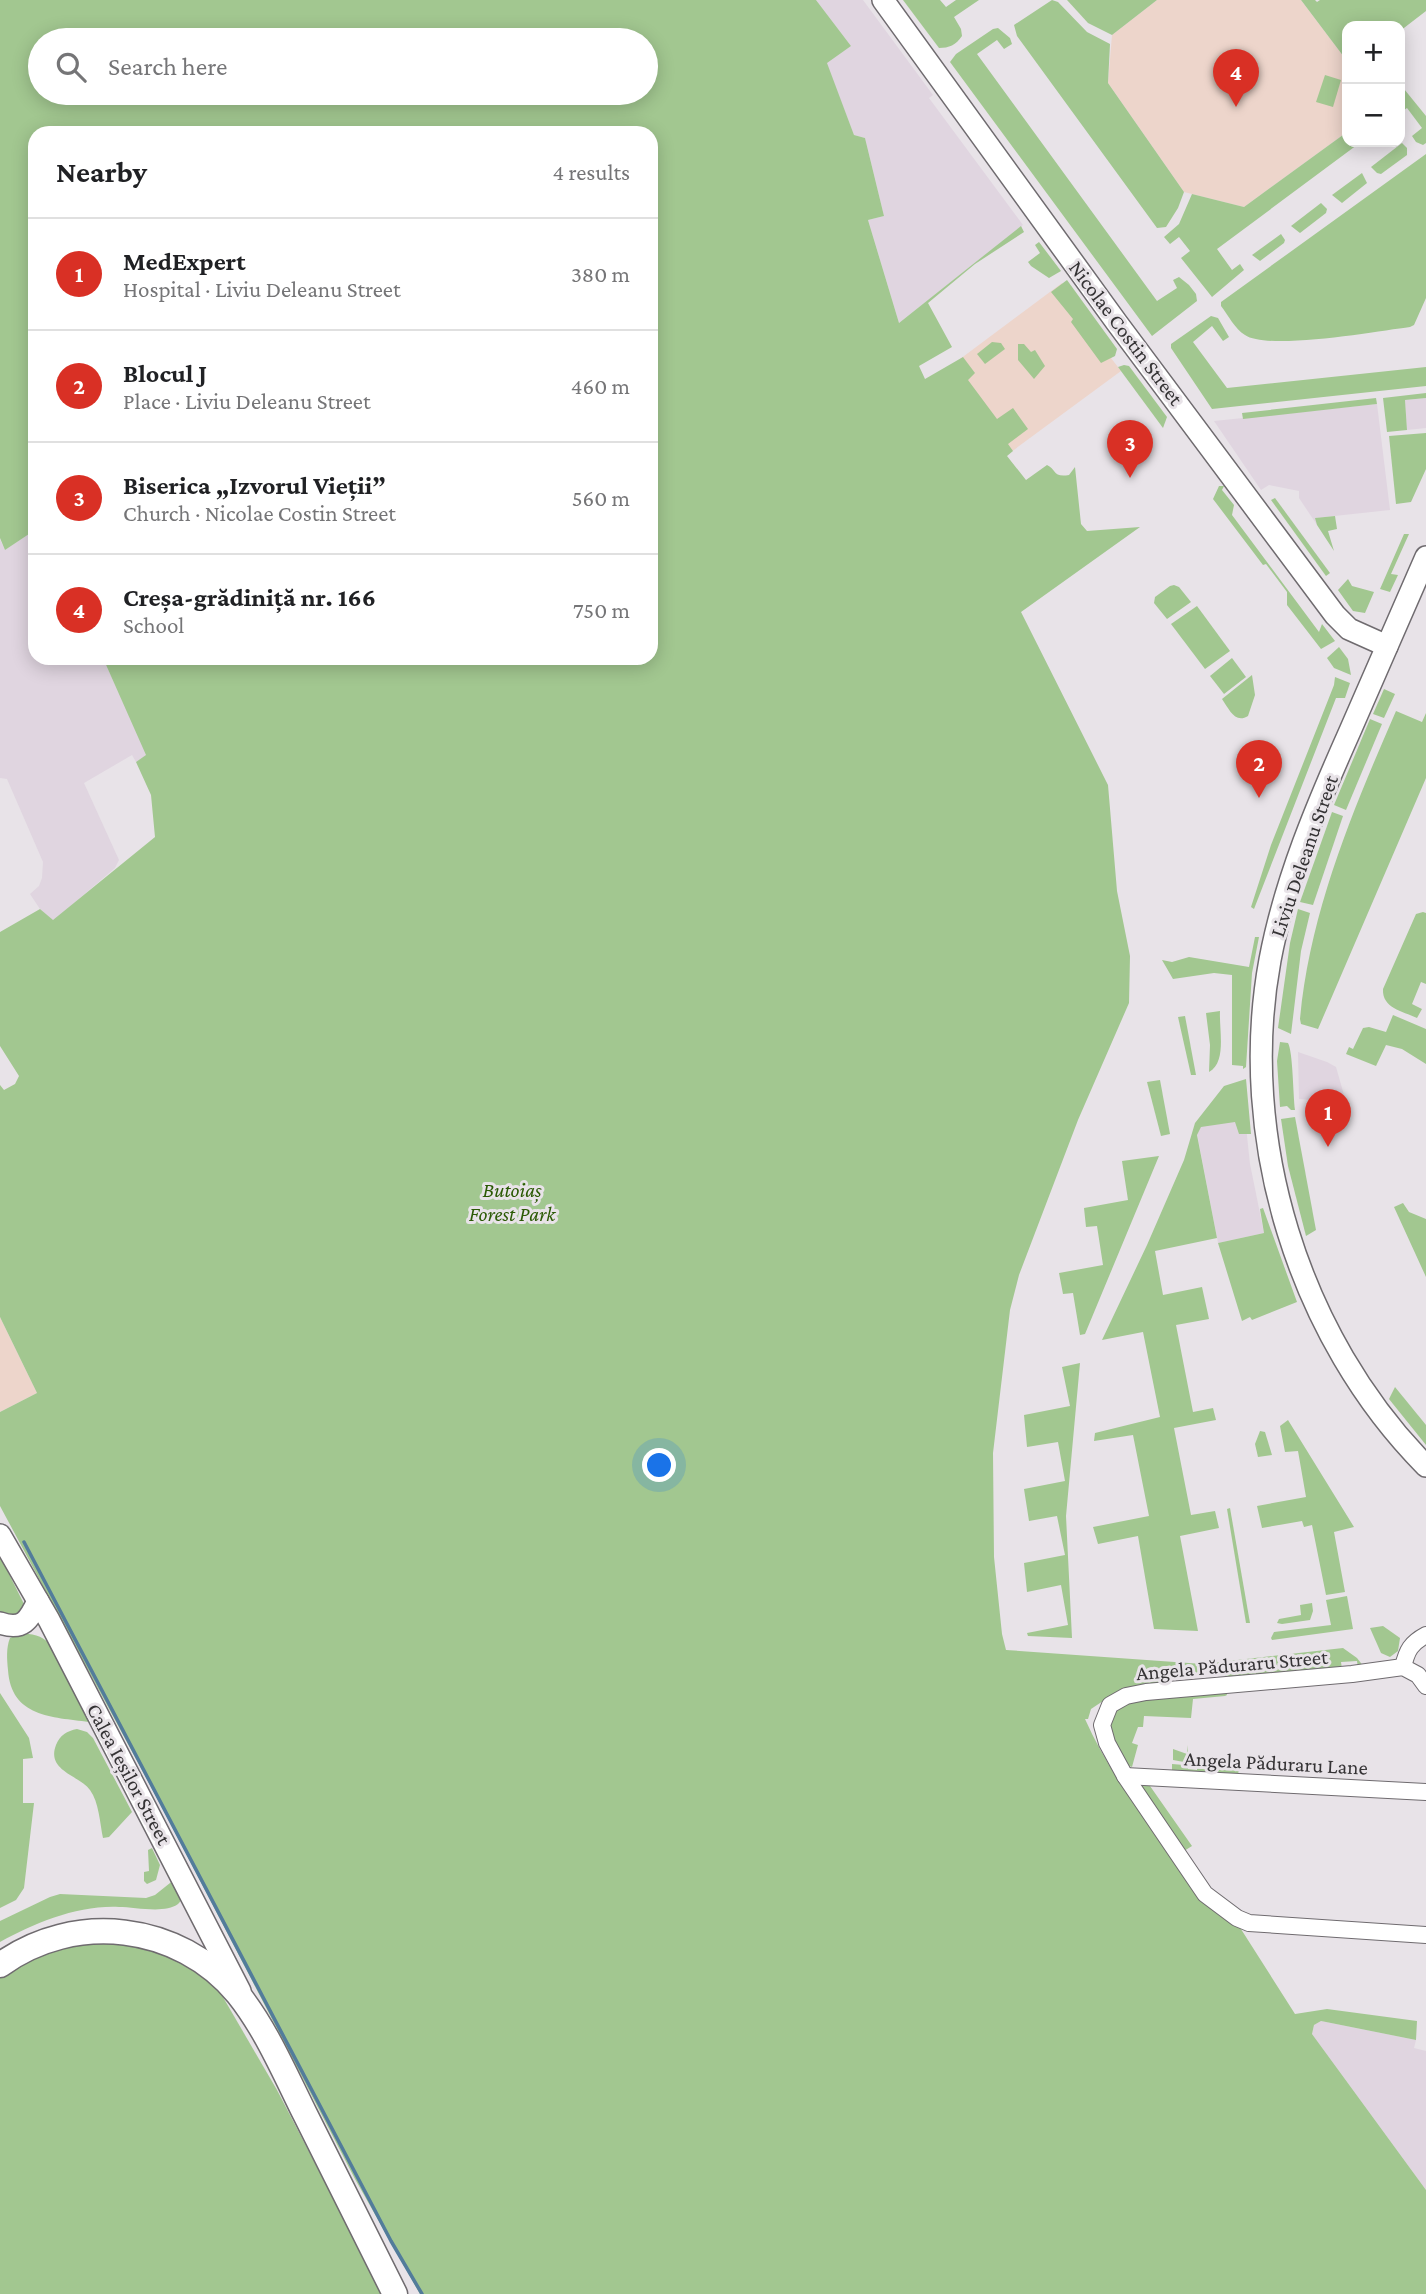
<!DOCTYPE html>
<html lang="en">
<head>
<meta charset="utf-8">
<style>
	:root { --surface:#fff; --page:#f6f6f6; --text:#202124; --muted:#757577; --line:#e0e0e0; --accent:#d93025 }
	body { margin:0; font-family:"Crimson Pro",serif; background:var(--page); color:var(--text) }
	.controls { position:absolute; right:21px; top:21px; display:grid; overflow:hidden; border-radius:14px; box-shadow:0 4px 18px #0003 }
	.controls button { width:63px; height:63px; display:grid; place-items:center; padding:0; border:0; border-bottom:2px solid var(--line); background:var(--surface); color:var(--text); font:35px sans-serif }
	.you { position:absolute; left:660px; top:1466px; width:24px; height:24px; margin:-18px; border:5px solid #fff; border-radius:50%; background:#1a73e8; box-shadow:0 0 0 10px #1a73e833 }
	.badge { display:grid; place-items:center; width:46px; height:46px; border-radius:50%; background:var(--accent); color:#fff; font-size:23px; font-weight:700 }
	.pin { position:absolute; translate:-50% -58px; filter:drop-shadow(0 2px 4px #0008) }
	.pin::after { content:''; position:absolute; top:37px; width:24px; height:21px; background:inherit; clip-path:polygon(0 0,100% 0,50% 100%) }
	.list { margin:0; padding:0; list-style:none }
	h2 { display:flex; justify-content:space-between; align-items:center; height:91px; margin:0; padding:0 28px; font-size:30px }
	h2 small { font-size:23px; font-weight:400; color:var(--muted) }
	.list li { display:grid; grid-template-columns:46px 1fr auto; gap:21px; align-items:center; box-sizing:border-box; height:112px; padding:0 28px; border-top:2px solid var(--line) }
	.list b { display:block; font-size:26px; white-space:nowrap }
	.list p { margin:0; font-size:23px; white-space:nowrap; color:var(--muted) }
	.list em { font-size:23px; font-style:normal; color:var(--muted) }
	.icon { flex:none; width:38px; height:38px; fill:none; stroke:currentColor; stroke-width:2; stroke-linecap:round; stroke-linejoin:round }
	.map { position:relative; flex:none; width:1426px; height:2294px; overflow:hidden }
	.search { position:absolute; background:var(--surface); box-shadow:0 4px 18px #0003; left:28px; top:28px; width:630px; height:77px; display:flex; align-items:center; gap:18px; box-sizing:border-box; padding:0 24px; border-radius:38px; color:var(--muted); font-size:26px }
	.panel { position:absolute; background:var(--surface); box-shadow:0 4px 18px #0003; left:28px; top:126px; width:630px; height:539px; border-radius:21px }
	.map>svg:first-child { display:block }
	.built { fill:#e0d5e0 }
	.education { fill:#edd5cb }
	.green { fill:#a2c790; fill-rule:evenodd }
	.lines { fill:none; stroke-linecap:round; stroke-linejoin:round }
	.stream { stroke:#527c9b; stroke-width:3.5 }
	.minor-casing { stroke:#6f6b6f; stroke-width:18 }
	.major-casing { stroke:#6f6b6f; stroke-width:24 }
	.highway-casing { stroke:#6f6b6f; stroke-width:27 }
	.minor { stroke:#fff; stroke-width:16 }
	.major { stroke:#fff; stroke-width:21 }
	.highway { stroke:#fff; stroke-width:24 }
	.labels { text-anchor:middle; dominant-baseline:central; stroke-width:6; stroke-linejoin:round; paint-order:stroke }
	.street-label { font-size:21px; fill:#353335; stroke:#e8e3e8 }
	.park-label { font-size:21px; font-style:italic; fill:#2b5a04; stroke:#e8e3e8 }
</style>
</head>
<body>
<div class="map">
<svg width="1426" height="2294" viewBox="0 0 1426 2294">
	<rect width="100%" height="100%" fill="#e8e3e8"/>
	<!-- built -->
	<g class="built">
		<polygon points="816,0 863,0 933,95 929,98 1023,225 899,323 868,220 884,216 865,138 854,135 826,62 851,46"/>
		<polygon points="1426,398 1426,428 1407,430 1405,400"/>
		<polygon points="1377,404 1390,510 1316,518 1317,525 1299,498 1299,491 1269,485 1261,490 1214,421"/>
		<polygon points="35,530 35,658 103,658 147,755 136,762 132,755 84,783 119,860 115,868 53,921 40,909 30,894 39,886 42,878 43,862 7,779 0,778 0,539 5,550"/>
		<polygon points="1298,1052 1327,1062 1336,1067 1344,1095 1313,1100 1299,1099"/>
		<polygon points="1245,1117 1250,1164 1264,1233 1218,1243 1195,1123"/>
		<polygon points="1321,2021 1416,2040 1414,2048 1426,2051 1426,2190 1312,2034 1314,2025"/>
	</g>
	<!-- education -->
	<g class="education">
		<polygon points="1157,0 1301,0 1347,61 1347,132 1244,207 1184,192 1108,83 1112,35"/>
		<polygon points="1062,283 1114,355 1111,358 1121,371 969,483 925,380 956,362"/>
		<polygon points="0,1317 37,1393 0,1412"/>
	</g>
	<!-- green -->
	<g class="green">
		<path d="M0 0H816L851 46 827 63 854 135 865 138 884 216 868 220 899 323 1021 226 1024 232 975 264 928 303 952 347 919 366 925 379 963 357 975 373 968 380 997 419 1013 408 1028 429 1008 444 1013 451 1007 456 1026 480 1047 465C1056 469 1053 478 1069 475L1075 467 1081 524 1087 531 1140 527 1021 612 1108 785 1117 891 1130 956 1129 1003 1078 1120 1019 1275 1010 1310 993 1453 994 1557 1002 1634 1006 1650 1203 1664 1343 1648 1357 1658 1364 1667 1358 1668 1357 1661 1341 1662 1342 1669 1229 1680 1221 1671 1171 1675 1158 1687 1118 1691 1091 1709 1088 1719H1085C1114 1784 1162 1841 1203 1899L1218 1914 1239 1926 1295 2014 1327 2009 1417 2021 1416 2040 1321 2021 1314 2025 1312 2034 1426 2190V2294H420L355 2179 165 1813 0 1506V1412L37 1393 0 1317V1085L4 1090 15 1084 19 1076 0 1046V932L40 909 53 920 155 837 151 795 136 762 146 755 103 658H651V133H35V530L5 550 0 538ZM40 40H646V93H40Z"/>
		<path d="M903 0H940L946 7 956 0H979L954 17 961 29 962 36C956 45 949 48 939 48Z"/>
		<polygon points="1052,0 1058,2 1087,32 1110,44 1108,83 1184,192 1178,208 1166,227 1157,228 1017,36 1014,25"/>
		<polygon points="1067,0 1157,0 1112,35 1088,23"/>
		<polygon points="1301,0 1315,0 1317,2 1320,0 1426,0 1426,11 1400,31 1400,26 1347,26 1347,61"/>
		<polygon points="998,28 1010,38 1012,44 1004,49 997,40 977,54 1157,301 1177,288 1173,280 1179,277 1189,285 1196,294 1197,301 1152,336 950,62 956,54 993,29"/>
		<polygon points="1325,75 1341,80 1333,107 1316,102"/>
		<polygon points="1400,84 1426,116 1426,143 1423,145 1416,142 1412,136 1422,128 1407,108 1400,113"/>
		<polygon points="1347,132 1347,142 1361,142 1217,249 1232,270 1240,264 1244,270 1212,297 1181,258 1190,251 1179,237 1170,244 1164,237 1179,224 1192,194 1244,207"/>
		<polygon points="1402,143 1407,148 1407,155 1381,174 1377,173 1371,167"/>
		<path d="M1426 154V298L1414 325 1410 327C1378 331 1268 351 1245 335 1235 329 1228 315 1221 306V302Z"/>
		<polygon points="1362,173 1367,183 1342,203 1332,195"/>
		<polygon points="1321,203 1327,209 1326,213 1300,233 1291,226"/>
		<polygon points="1281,234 1285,240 1284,243 1260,261 1252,255"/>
		<polygon points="1039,242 1061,271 1049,278 1031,266 1028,262 1040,253 1035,245"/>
		<polygon points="1067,280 1117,349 1115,356 1101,363 1071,322 1073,319 1051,292"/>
		<polygon points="1211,316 1218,318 1229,337 1223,341 1212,326 1193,342 1227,388 1426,367 1426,386 1212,409 1171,348 1171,344"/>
		<polygon points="992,342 1001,343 1005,349 985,364 977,354"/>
		<polygon points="1018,344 1024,344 1031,352 1035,350 1045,366 1034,379 1018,360"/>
		<polygon points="1124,365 1129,366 1167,417 1163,428 1118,367"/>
		<polygon points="1426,393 1426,398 1405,400 1407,430 1387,432 1383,398"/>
		<polygon points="1376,398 1377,404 1243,419 1242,413"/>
		<polygon points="1426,433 1426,469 1411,502 1396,504 1389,436"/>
		<polygon points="1219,486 1224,486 1222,490 1234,505 1232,515 1319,632 1322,624 1335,641 1321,649 1287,605 1287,592 1266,564 1263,565 1213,499"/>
		<polygon points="1275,498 1330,573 1326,576 1271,500"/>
		<polygon points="1335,516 1337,529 1328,531 1334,551 1317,525 1315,518"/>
		<polygon points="1404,534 1409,534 1391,574 1398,575 1390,592 1380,589"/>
		<polygon points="1348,579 1352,586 1374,592 1365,613 1353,611 1338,590"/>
		<polygon points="1174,585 1179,587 1191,602 1167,619 1154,603 1155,597 1170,586"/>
		<polygon points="1197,606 1230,651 1205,669 1171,624"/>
		<polygon points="1339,647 1348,659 1351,675 1334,668 1327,658"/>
		<polygon points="1232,658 1246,677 1224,694 1210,676"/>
		<path d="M1252 675 1255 695 1248 716C1235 724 1229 709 1222 699Z"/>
		<polygon points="1335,677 1350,683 1345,698 1336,698 1254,909 1251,907 1271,845 1334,685"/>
		<polygon points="1384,689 1395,694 1384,718 1373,714"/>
		<path d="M1396 711 1422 722 1426 713V778L1318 1029 1301 1024 1300 1019C1310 911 1353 810 1396 711Z"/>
		<polygon points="1370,719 1382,724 1346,810 1334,805"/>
		<polygon points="1332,812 1343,816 1313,905 1300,902"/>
		<polygon points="1298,909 1310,913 1301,951 1291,1034 1278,1028 1290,943"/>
		<path d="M1423 912 1426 913V984L1421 982 1412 1004 1422 1009 1417 1018C1402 1011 1382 1008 1383 989L1416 914Z"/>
		<polygon points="1255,937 1259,937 1252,973 1246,1067 1243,1069 1243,1066 1232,1065 1232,975 1214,973 1173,979 1162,960 1172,962 1189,957 1249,967"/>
		<path d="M1220 1011C1219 1030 1227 1062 1209 1072L1210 1045 1206 1013Z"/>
		<polygon points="1393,1015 1426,1029 1426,1064 1402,1049 1386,1045 1376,1066 1346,1054 1349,1047 1353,1049 1363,1028 1369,1027 1386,1032"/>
		<polygon points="1185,1016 1196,1075 1191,1075 1178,1017"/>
		<path d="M1280 1042 1288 1043C1293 1052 1293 1094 1295 1110H1291L1287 1106 1280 1107 1277 1061Z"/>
		<polygon points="1246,1079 1251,1134 1239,1134 1235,1122 1201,1127 1197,1135 1217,1238 1155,1251 1163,1295 1202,1287 1209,1319 1176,1325 1193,1412 1213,1408 1216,1420 1174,1428 1191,1515 1215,1511 1219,1528 1180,1536 1198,1631 1154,1629 1138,1536 1098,1544 1093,1527 1149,1516 1133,1435 1094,1441 1095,1433 1160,1417 1143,1332 1102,1340 1147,1245 1184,1160 1195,1123 1224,1086"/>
		<polygon points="1160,1080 1170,1134 1161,1136 1147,1082"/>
		<polygon points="1295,1117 1316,1230 1306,1236 1288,1166 1281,1119"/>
		<polygon points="1159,1156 1085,1334 1080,1335 1073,1293 1063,1294 1059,1273 1103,1265 1097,1226 1086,1227 1084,1208 1128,1200 1122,1161"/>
		<polygon points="1403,1203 1409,1212 1426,1219 1426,1277 1394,1207"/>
		<polygon points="1263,1208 1297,1302 1252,1320 1250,1317 1242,1321 1218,1243 1264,1233 1260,1209"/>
		<polygon points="1080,1363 1066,1516 1072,1638 1028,1636 1027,1633 1068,1625 1061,1585 1027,1592 1024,1563 1065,1555 1057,1516 1029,1521 1024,1489 1065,1481 1058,1442 1027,1447 1024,1415 1070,1406 1062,1367"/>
		<polygon points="1395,1387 1426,1425 1426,1445 1389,1399"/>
		<polygon points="1288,1420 1354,1527 1334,1532 1345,1592 1326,1595 1312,1525 1304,1527 1302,1521 1262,1528 1257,1506 1306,1497 1298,1451 1285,1452 1280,1426"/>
		<polygon points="1260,1431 1265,1432 1272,1455 1258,1457 1255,1444"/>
		<polygon points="1230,1508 1250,1623 1246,1623 1227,1509"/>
		<path d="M0 1545 7 1556 6 1568 26 1608C19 1617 11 1617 0 1615Z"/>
		<polygon points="1347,1596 1353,1629 1272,1640 1271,1638 1274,1632 1331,1625 1326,1600"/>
		<polygon points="1312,1603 1313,1611 1310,1620 1282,1624 1277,1623 1279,1619 1301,1615 1300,1605"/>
		<polygon points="1383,1626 1400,1638 1398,1651 1390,1657 1381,1653 1370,1628"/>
		<path d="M19 1634C34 1633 43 1636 54 1648L91 1718 89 1722C52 1717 11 1717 8 1670 7 1659 6 1648 10 1638Z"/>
		<polygon points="1226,1691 1227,1695 1225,1696 1193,1699 1191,1718 1144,1716 1143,1727 1138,1727 1132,1743 1138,1745 1132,1767 1124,1764 1108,1729 1115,1711 1133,1701"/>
		<polygon points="0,1693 29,1738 33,1758 23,1759 23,1803 34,1803 24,1888 16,1900 0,1908"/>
		<path d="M77 1729 87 1732 93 1738 132 1812 109 1837 103 1838C100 1824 99 1802 90 1790 79 1775 46 1771 56 1745 60 1735 67 1731 77 1729Z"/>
		<polygon points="1188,1745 1188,1769 1197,1770 1197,1767 1239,1770 1238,1774 1172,1771 1172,1764 1184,1765 1184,1762 1173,1760 1173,1749 1187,1754"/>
		<polygon points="1150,1781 1150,1786 1192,1846 1184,1851 1139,1788 1140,1784"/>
		<polygon points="152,1848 160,1865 156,1880 147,1884 144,1881 144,1872 149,1871 148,1850"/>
		<path d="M175 1879C179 1887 186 1897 178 1904 165 1914 135 1907 119 1907 78 1905 35 1923 0 1942V1921L50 1897 60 1894 146 1898 155 1895Z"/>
		<polygon points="120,1939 188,1961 220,1992 277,2090 383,2294 0,2294 0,1978 41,1951"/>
	</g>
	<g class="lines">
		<!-- stream -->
		<polyline class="stream" points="24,1542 391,2241 422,2294"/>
		<!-- minor casing -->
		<g class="minor-casing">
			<g id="minor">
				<path d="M1403 1667C1407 1650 1411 1643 1426 1635"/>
				<polyline points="1426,1686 1418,1675 1403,1667 1352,1674 1146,1692 1126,1696 1110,1705 1102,1725 1107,1743 1125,1776 1205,1894 1237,1918 1249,1923 1426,1935"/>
				<polyline points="1125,1776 1426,1792"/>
			</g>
		</g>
		<!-- major casing -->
		<g class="major-casing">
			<g id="major">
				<polyline points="883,0 1117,323 1335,615 1349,629 1387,646"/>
				<path d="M1426 557C1401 615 1375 673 1350 731 1317 805 1285 880 1270 960 1237 1138 1299 1338 1426 1466"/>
				<polyline points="0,1535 49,1620 240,1991"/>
				<path d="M0 1623C23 1631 29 1620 38 1601"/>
			</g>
		</g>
		<!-- highway casing -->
		<g class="highway-casing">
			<path id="highway" d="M0 1965C74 1911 179 1923 238 1994 266 2029 285 2074 305 2114 335 2174 365 2234 395 2294"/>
		</g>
		<!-- minor -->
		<use href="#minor" class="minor"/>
		<!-- major -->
		<use href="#major" class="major"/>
		<!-- highway -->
		<use href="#highway" class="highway"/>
	</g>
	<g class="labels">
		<!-- street labels -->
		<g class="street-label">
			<text transform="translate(1126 333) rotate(53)">Nicolae Costin Street</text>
			<text transform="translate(1304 856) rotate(-71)">Liviu Deleanu Street</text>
			<text transform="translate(1232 1665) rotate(-5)">Angela Păduraru Street</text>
			<text transform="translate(1276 1763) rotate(3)">Angela Păduraru Lane</text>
			<text transform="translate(129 1774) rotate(62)">Calea Ieșilor Street</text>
		</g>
		<!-- park labels -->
		<g class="park-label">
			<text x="512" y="1190">Butoiaș<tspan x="512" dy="24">Forest Park</tspan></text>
		</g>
	</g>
</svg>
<div class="controls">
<button>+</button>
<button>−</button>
</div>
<div class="you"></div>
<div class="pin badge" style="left:1328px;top:1147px">1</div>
<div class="pin badge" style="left:1259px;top:798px">2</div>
<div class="pin badge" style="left:1130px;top:478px">3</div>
<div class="pin badge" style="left:1236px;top:107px">4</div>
<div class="search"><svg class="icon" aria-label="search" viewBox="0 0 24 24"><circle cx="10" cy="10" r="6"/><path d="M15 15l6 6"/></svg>Search here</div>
<section class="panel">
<h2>Nearby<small>4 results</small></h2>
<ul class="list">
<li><span class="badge">1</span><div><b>MedExpert</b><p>Hospital · Liviu Deleanu Street</p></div><em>380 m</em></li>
<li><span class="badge">2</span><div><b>Blocul J</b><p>Place · Liviu Deleanu Street</p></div><em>460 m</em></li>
<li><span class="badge">3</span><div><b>Biserica „Izvorul Vieții”</b><p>Church · Nicolae Costin Street</p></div><em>560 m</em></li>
<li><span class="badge">4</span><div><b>Creșa-grădiniță nr. 166</b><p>School</p></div><em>750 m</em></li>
</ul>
</section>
</div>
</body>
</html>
